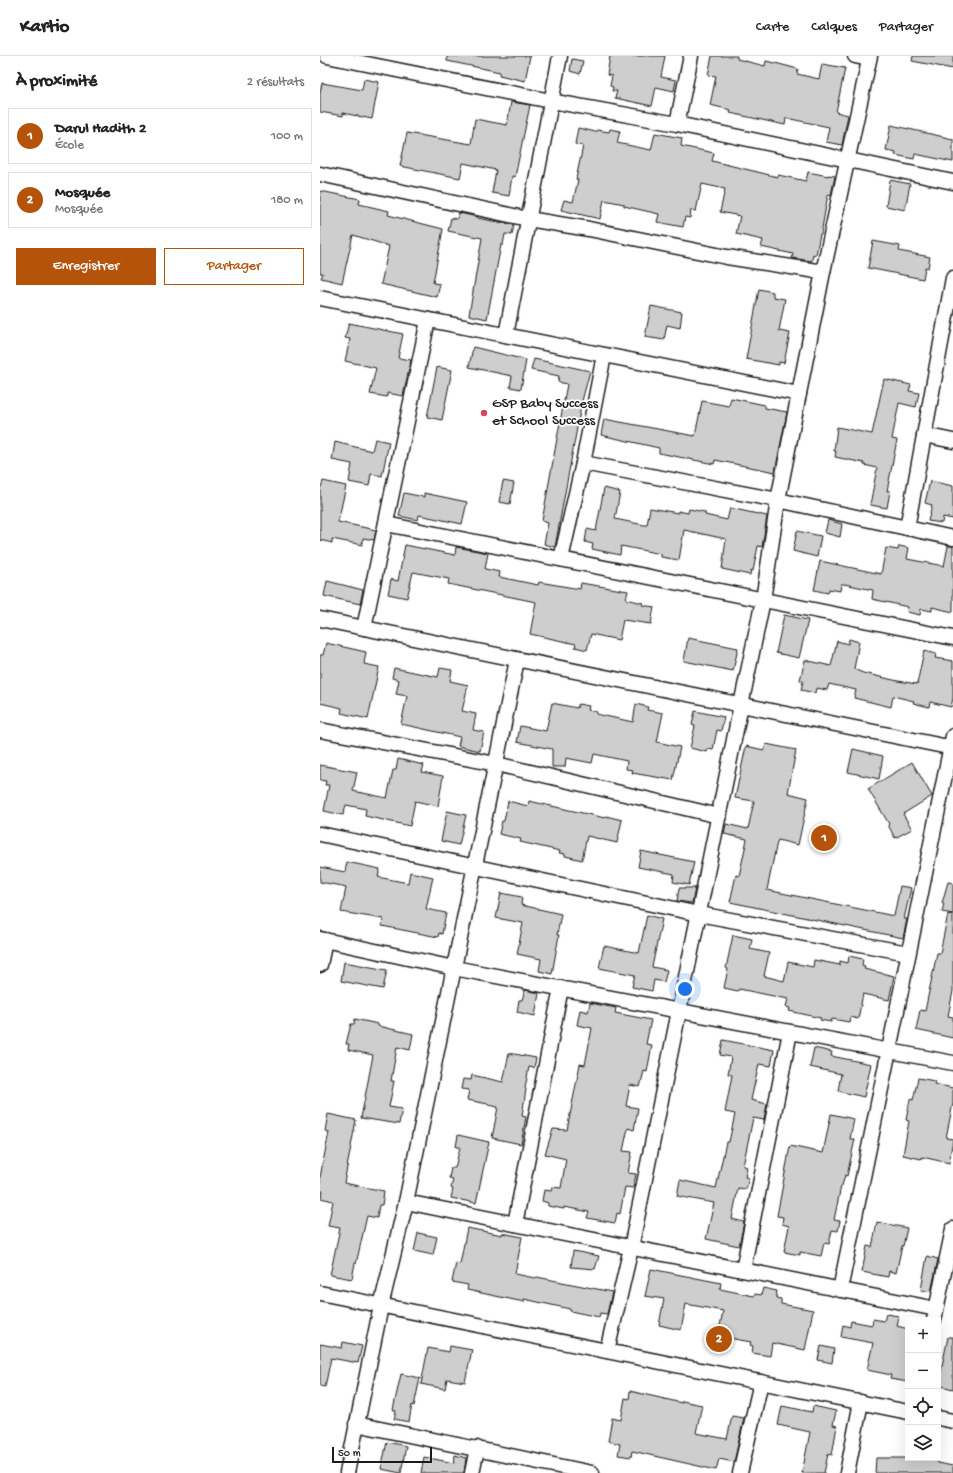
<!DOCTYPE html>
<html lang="fr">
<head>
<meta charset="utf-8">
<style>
	:root { --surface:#fff; --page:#f2f2f2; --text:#222; --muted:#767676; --line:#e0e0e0; --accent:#b45309 }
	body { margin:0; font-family:"Gochi Hand",sans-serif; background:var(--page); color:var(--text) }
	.controls { position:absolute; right:12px; bottom:12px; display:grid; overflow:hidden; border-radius:0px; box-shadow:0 4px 16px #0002 }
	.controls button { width:36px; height:36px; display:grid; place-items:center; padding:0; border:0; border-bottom:1px solid var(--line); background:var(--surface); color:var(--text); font:20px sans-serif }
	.scale { position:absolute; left:12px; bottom:10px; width:100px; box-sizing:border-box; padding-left:4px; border:2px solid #1c1c1c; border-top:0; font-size:11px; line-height:14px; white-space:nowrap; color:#1c1c1c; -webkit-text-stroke:3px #fff; paint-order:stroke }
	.you { position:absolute; left:365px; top:933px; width:14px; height:14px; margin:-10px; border:3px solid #fff; border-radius:50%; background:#1a73e8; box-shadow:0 0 0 6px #1a73e833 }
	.badge { display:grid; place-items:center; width:26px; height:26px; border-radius:50%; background:var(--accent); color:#fff; font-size:13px; font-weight:700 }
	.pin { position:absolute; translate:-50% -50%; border:2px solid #fff; box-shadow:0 1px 4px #0006 }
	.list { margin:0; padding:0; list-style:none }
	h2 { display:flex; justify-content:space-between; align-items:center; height:52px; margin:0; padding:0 16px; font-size:17px }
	h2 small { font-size:13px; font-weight:400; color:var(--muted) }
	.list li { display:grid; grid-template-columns:26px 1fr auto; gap:12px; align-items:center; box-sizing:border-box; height:56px; margin:0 8px 8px; padding:0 8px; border:1px solid var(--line); border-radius:0px }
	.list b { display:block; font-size:15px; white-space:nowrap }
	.list p { margin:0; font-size:13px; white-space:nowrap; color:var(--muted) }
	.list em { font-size:13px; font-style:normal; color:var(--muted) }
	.actions { display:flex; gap:8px; padding:12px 16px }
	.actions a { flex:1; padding:9px 0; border:1px solid var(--accent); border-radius:0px; text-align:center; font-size:14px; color:var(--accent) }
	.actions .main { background:var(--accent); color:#fff }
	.icon { flex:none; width:22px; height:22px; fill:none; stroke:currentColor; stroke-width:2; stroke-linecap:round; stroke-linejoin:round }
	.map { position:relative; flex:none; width:633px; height:1417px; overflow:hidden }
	header { display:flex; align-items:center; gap:24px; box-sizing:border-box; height:56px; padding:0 20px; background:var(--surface); border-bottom:1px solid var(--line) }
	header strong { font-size:19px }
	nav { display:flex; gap:22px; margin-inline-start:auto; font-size:14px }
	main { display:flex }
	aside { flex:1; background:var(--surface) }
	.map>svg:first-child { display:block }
	.building { fill:#cecece; stroke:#1c1c1c }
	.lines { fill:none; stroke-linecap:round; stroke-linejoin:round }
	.minor-casing { stroke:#1c1c1c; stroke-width:17 }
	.minor { stroke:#fff; stroke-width:14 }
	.poi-dot { fill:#d1495b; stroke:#fff; stroke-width:1.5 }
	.labels { text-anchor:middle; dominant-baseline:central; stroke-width:3.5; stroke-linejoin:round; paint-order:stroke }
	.poi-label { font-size:15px; fill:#1c1c1c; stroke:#fff; text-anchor:start }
</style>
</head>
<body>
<header>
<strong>Kartio</strong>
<nav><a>Carte</a><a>Calques</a><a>Partager</a></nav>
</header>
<main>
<aside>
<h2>À proximité<small>2 résultats</small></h2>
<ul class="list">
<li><span class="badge">1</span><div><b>Darul Hadith 2</b><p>École</p></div><em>100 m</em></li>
<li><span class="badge">2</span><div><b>Mosquée</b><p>Mosquée</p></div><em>180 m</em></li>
</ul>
<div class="actions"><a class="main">Enregistrer</a><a>Partager</a></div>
</aside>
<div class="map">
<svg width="633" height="1417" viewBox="0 0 633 1417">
	<rect width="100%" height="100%" fill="#fff"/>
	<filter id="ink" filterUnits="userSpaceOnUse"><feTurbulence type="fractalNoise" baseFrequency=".025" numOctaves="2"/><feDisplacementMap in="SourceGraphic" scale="8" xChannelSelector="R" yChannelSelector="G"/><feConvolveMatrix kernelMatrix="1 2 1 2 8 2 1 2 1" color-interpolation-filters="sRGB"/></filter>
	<g filter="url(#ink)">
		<!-- building -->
		<g class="building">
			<polygon points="127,0 210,0 205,25 179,19 180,16 127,5"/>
			<polygon points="290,0 345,0 341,21 356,24 354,35 336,31 332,50 295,42 297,35 292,35 293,31 290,30 292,20 287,19"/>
			<polygon points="392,0 417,0 417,3 445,10 446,5 459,8 478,13 477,18 499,23 502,8 525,12 516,56 528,59 522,89 506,86 509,71 466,62 465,69 410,57 411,54 390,49 396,20 388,19"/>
			<polygon points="593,0 633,0 633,13 592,5"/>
			<polygon points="252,3 263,5 260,18 250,15"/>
			<polygon points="44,23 59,26 52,63 23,57 23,60 0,56 0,37 2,27 42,34"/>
			<polygon points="191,46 210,49 195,121 192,120 189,140 172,137 176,114 143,107 140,122 80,110 87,77 151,88 155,63 187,69"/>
			<polygon points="571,69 633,83 633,106 595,98 594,103 575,99 576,96 566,94"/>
			<polygon points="258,72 276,76 277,74 289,76 290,73 300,75 297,87 331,94 335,77 362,82 361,90 394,97 392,105 458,121 458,119 486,125 488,116 508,120 508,119 515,120 511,139 508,138 501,178 500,178 496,199 493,198 492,205 472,202 473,198 441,191 443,184 416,178 420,160 400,156 405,133 382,128 376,155 371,154 370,162 365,161 363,171 337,166 339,158 304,150 304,148 284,144 280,163 241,154 244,144 253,146 258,124 256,123 263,90 255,88"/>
			<polygon points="570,124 590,128 585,154 566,150"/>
			<polygon points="0,135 40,143 39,148 69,155 68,159 123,173 113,227 120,228 117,241 61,228 69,190 33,179 22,227 1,222 3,217 0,217"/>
			<polygon points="139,157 158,161 157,162 194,169 192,179 185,178 183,189 181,189 167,263 149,259 162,182 128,175 131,162 137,163"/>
			<polygon points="553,185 580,190 579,195 610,201 608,212 605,211 603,223 548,212"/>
			<polygon points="439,233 453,236 453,241 465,243 459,275 470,277 464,307 459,306 459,309 426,303"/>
			<polygon points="331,250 362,256 360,272 347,269 344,284 325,281"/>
			<polygon points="29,267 83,278 78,302 91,304 83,340 67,337 67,341 50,338 56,312 25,305 30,283 25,282"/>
			<polygon points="153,291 206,304 201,333 190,331 192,320 149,311"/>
			<polygon points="214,303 270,315 262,345 235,491 224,488 228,467 222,465 247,328 238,326 239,320 211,314"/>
			<polygon points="117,311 132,314 122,364 107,361"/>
			<polygon points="564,323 591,329 589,335 599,337 596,351 579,347 572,383 577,384 567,435 570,435 567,452 550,449 557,412 544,409 544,407 515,401 516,395 514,395 517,371 552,378"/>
			<polygon points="411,342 445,349 445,352 467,356 455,416 395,404 394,408 339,397 339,392 281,379 284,363 375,380 382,345 409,350"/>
			<polygon points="55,383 69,386 62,420 51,418 49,430 29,426 32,408 12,404 15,386 52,395"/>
			<polygon points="3,425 26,430 18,466 56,474 54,484 43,482 42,489 12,483 12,487 0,484 0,431 1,431"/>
			<polygon points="183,425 194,427 190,448 179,446"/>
			<polygon points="610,425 633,430 633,463 623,461 622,467 608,465 612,449 605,447"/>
			<polygon points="284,432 300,436 295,463 324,469 327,469 330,452 358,457 358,455 368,457 369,453 385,456 385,459 407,464 410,452 447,460 442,491 438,490 433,515 431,514 430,519 402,513 406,483 364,474 359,504 341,501 341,498 301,490 300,499 272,493 273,488 265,486 267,473 276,475"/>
			<polygon points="84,437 104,441 104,437 147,446 142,468 99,459 98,464 79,460"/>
			<polygon points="508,464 522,468 520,481 505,477"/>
			<polygon points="477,475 501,480 497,501 473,495"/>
			<polygon points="85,489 135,499 136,491 168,497 165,513 180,516 179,521 218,529 219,526 260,533 261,527 308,535 306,543 323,547 322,549 334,551 331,568 303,564 299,584 271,578 267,594 255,591 256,588 210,578 216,546 128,528 129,523 93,516 87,542 68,538 71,523 78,525"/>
			<polygon points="579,490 589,492 587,503 624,510 628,490 633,490 633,556 612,551 612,555 601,553 600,559 587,556 588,551 552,543 553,534 524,528 521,528 520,535 509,533 508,537 494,534 500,505 561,518 566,492 578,494"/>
			<polygon points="7,525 43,534 40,548 4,540"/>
			<polygon points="464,559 488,564 479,602 456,597"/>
			<polygon points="368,582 418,592 413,615 364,605"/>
			<polygon points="529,583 539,586 534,613 543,617 578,625 597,628 604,595 616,598 615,602 633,605 633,642 631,651 610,646 609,651 593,647 594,645 573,640 571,651 534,642 536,634 509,628 507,634 496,632 495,637 481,634 483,625 480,624 485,604 511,610 517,585 528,588"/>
			<polygon points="6,587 46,596 44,608 59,611 48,663 21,657 22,652 0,647 0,599 3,599"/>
			<polygon points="74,612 118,621 120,612 132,614 130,625 148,629 142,655 156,658 153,674 164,676 160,695 138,690 140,681 81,668 87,640 76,638 79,624 72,622"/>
			<polygon points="232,647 257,652 258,648 269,650 268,654 277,656 276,658 313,666 316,648 328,651 327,654 343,657 337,686 360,691 353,724 312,717 313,714 306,713 307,705 274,698 272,707 246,702 245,711 232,711 232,693 197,686 200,670 226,675"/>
			<polygon points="375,655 404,661 401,675 397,674 393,694 388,693 387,696 370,692 375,670 372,669"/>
			<polygon points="446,688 476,694 468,737 488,742 478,789 458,784 457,786 447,834 574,860 580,830 591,832 584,863 587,863 583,882 410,846 416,819 419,820 427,783 404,778 406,768 428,773 434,745 415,742 426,690 444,694"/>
			<polygon points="533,693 563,700 559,723 528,716"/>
			<polygon points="78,703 104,709 102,716 123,720 118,750 95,745 90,770 45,760 46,753 26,749 23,759 4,755 9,729 5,729 6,725 0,724 0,709 37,716 33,735 67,742 73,714 76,714"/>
			<polygon points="592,706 612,740 583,758 592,773 575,782 568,769 569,768 548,733"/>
			<polygon points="188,745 208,750 209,745 285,762 286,760 302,764 297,787 267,780 262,804 245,800 245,798 239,797 240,795 200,786 201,783 179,778 182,765 184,765"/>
			<polygon points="127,755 146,759 139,789 121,785"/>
			<polygon points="321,795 374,806 369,829 353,826 354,818 318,811"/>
			<polygon points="27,806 60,813 58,821 88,827 90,816 113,821 106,853 126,857 122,878 119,877 118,881 62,870 63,863 21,856 26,832 22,831 22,830 0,826 0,811 25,816"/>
			<polygon points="628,826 633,827 633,858 622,856 624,847 622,847"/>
			<polygon points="359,832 375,832 372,847 357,845"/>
			<polygon points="181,837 202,841 201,849 241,858 237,879 239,879 232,918 219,915 221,903 197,898 203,867 176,862"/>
			<polygon points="628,858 633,859 633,935 628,960 633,961 633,982 596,974 600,954 605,955 617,897 620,897"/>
			<polygon points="327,859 342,863 332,911 347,914 344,926 334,924 332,935 312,931 315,919 279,912 284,890 319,897"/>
			<polygon points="413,879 432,883 430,893 449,897 444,920 464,925 468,906 493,911 494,904 520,909 520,905 528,907 529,900 543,903 542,909 545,910 544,913 574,920 569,944 543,938 538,963 530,961 529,966 512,963 511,966 500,964 501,962 469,955 470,952 466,951 468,943 419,933 418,935 404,932 408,913 406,912"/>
			<polygon points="24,906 67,914 63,933 21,925"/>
			<polygon points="205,934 219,937 215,960 197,956 199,944 202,944"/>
			<polygon points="270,947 296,952 295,957 331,964 326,988 332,989 327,1016 324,1015 320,1031 310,1029 306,1050 318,1052 314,1074 308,1072 303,1095 312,1096 308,1117 316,1118 313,1132 305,1131 300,1158 297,1157 295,1167 267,1162 269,1156 244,1151 244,1153 228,1150 228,1147 222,1145 224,1134 231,1135 232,1131 241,1132 246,1103 225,1098 233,1073 247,1074 260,1008 265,1009 272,972 257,969 260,954 268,956"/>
			<polygon points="35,963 58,968 58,970 93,978 90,994 77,991 71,1025 74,1025 69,1051 82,1053 79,1068 41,1062 53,999 28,994 29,988 26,988 31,968 34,968"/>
			<polygon points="403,984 454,994 451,1010 439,1008 431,1044 447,1048 444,1064 433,1062 423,1110 427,1111 425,1121 429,1122 426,1133 418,1132 412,1163 424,1166 419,1190 386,1183 394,1147 357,1140 360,1124 396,1132 406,1086 409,1086 415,1058 405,1056 412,1019 408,1018 411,1001 400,999"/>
			<polygon points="494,992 512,996 511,1000 551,1008 544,1041 518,1035 521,1018 490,1011"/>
			<polygon points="189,997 216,1002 214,1012 209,1011 205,1032 206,1033 202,1060 206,1061 201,1088 172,1082 178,1051 168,1049 168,1048 147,1044 149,1034 141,1033 143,1023 151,1024 152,1019 183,1026"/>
			<polygon points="598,1022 615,1025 614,1028 633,1032 633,1047 626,1082 633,1083 629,1107 602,1101 601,1103 583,1099 589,1065 586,1064 590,1043 593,1044"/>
			<polygon points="8,1058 36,1064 24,1127 64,1135 62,1149 59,1149 57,1162 47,1160 36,1208 35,1207 32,1223 10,1219 20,1172 8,1170 13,1145 1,1142 3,1135 0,1135 0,1121 9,1076 5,1075"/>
			<polygon points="511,1058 534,1063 530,1083 535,1083 527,1120 525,1119 522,1130 521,1130 514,1164 520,1165 518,1175 512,1174 509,1188 504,1187 501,1200 480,1196 480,1199 464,1196 469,1170 462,1168 463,1161 457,1160 470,1090 503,1097"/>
			<polygon points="138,1079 169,1086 156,1147 131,1142 133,1133 131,1132 133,1123 129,1122 131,1112 135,1112 140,1091 136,1091"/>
			<polygon points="557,1166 587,1172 583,1190 582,1190 576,1217 569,1215 568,1221 542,1216 547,1190 552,1191"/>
			<polygon points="147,1172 182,1179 182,1177 202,1181 195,1218 215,1222 217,1221 292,1236 287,1258 280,1257 279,1261 250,1255 250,1253 204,1243 204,1246 147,1234 148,1229 132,1226 136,1207 140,1208"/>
			<polygon points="98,1177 117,1181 113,1199 94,1195"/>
			<polygon points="253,1195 279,1200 275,1213 251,1211"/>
			<polygon points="607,1200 618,1203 611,1236 601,1234"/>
			<polygon points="331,1213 401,1227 400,1233 434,1240 435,1238 441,1239 443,1232 457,1235 456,1242 461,1243 461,1248 493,1254 485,1294 452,1287 450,1300 432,1297 433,1290 430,1289 431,1286 398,1280 403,1255 366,1248 361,1274 339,1269 344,1243 325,1240"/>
			<polygon points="566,1258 579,1260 577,1270 588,1273 588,1326 570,1323 571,1319 547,1314 553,1287 521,1281 523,1269 530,1271 531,1265 552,1269 553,1263 564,1265"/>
			<polygon points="628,1281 633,1281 633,1333 618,1329"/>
			<polygon points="23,1286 42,1290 38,1307 11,1302 5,1331 0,1330 0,1288 22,1292"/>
			<polygon points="130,1290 152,1294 145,1326 127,1323 125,1333 101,1328 108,1292 129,1296"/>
			<polygon points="501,1290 514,1293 512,1307 498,1304"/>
			<polygon points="81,1318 100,1322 94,1350 92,1349 89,1366 74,1363 76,1355 73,1354"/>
			<polygon points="310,1335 362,1347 362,1345 382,1349 376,1377 407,1383 412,1360 424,1362 414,1406 399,1403 396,1414 312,1395 311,1401 298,1399 300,1388 288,1385 292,1362 301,1364 305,1342 309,1343"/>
			<polygon points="462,1350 492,1356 493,1350 516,1355 513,1369 517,1370 512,1399 508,1398 504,1417 482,1417 490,1376 458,1369"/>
			<polygon points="67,1386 86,1390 81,1417 61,1413"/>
			<polygon points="135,1399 146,1402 144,1417 101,1417 104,1401 134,1407"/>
			<polygon points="556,1402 618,1402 617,1407 633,1410 633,1417 555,1417"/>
		</g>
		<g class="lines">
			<!-- minor casing -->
			<g class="minor-casing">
				<g id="minor">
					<polyline points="7,0 231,45 357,68 633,126"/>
					<polyline points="535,0 549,3"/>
					<polyline points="357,68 371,0"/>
					<polyline points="0,118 208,163 269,173 407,201 503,216"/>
					<polyline points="0,242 479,338"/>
					<polyline points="186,279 240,0"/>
					<polyline points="604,379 633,385"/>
					<polyline points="263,407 458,444 633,482"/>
					<polyline points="66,468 633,582"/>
					<polyline points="587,472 633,222"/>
					<polyline points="241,503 263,407 284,299"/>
					<polyline points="0,563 633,692"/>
					<polyline points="44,572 108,264"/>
					<polyline points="0,674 176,708 399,760"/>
					<polyline points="0,778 379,858 588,897"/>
					<polyline points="0,883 134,912 633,1007"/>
					<polyline points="0,909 5,884"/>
					<polyline points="86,1146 616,1253"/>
					<polyline points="195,1168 241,932"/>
					<polyline points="423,1214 470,976"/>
					<polyline points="520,1234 633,680"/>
					<polyline points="0,1237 588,1356"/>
					<polyline points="614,1264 633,1173"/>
					<polyline points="287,1295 311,1192 421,649 443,544 458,444 503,216 550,0"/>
					<polyline points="618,1362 633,1365"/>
					<polyline points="36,1368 272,1417"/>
					<polyline points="27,1417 61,1250 86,1146 197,604"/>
					<polyline points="152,1417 157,1392"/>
					<polyline points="420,1417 441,1326"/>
					<polyline points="527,1417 541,1346"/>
				</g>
			</g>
			<!-- minor -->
			<use href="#minor" class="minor"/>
		</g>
	</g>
	<!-- markers -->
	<circle class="poi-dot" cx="164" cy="357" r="4"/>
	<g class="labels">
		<!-- poi labels -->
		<g class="poi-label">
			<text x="172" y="348">GSP Baby Success<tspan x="172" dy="17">et School Success</tspan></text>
		</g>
	</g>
</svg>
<div class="controls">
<button>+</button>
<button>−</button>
<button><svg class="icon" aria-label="locate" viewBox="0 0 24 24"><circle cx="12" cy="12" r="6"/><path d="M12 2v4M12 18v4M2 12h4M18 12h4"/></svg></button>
<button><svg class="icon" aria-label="layers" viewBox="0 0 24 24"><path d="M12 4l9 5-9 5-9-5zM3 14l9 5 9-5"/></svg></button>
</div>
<div class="scale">50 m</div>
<div class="you"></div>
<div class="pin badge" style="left:504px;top:782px">1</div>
<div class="pin badge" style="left:399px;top:1283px">2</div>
</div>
</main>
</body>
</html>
